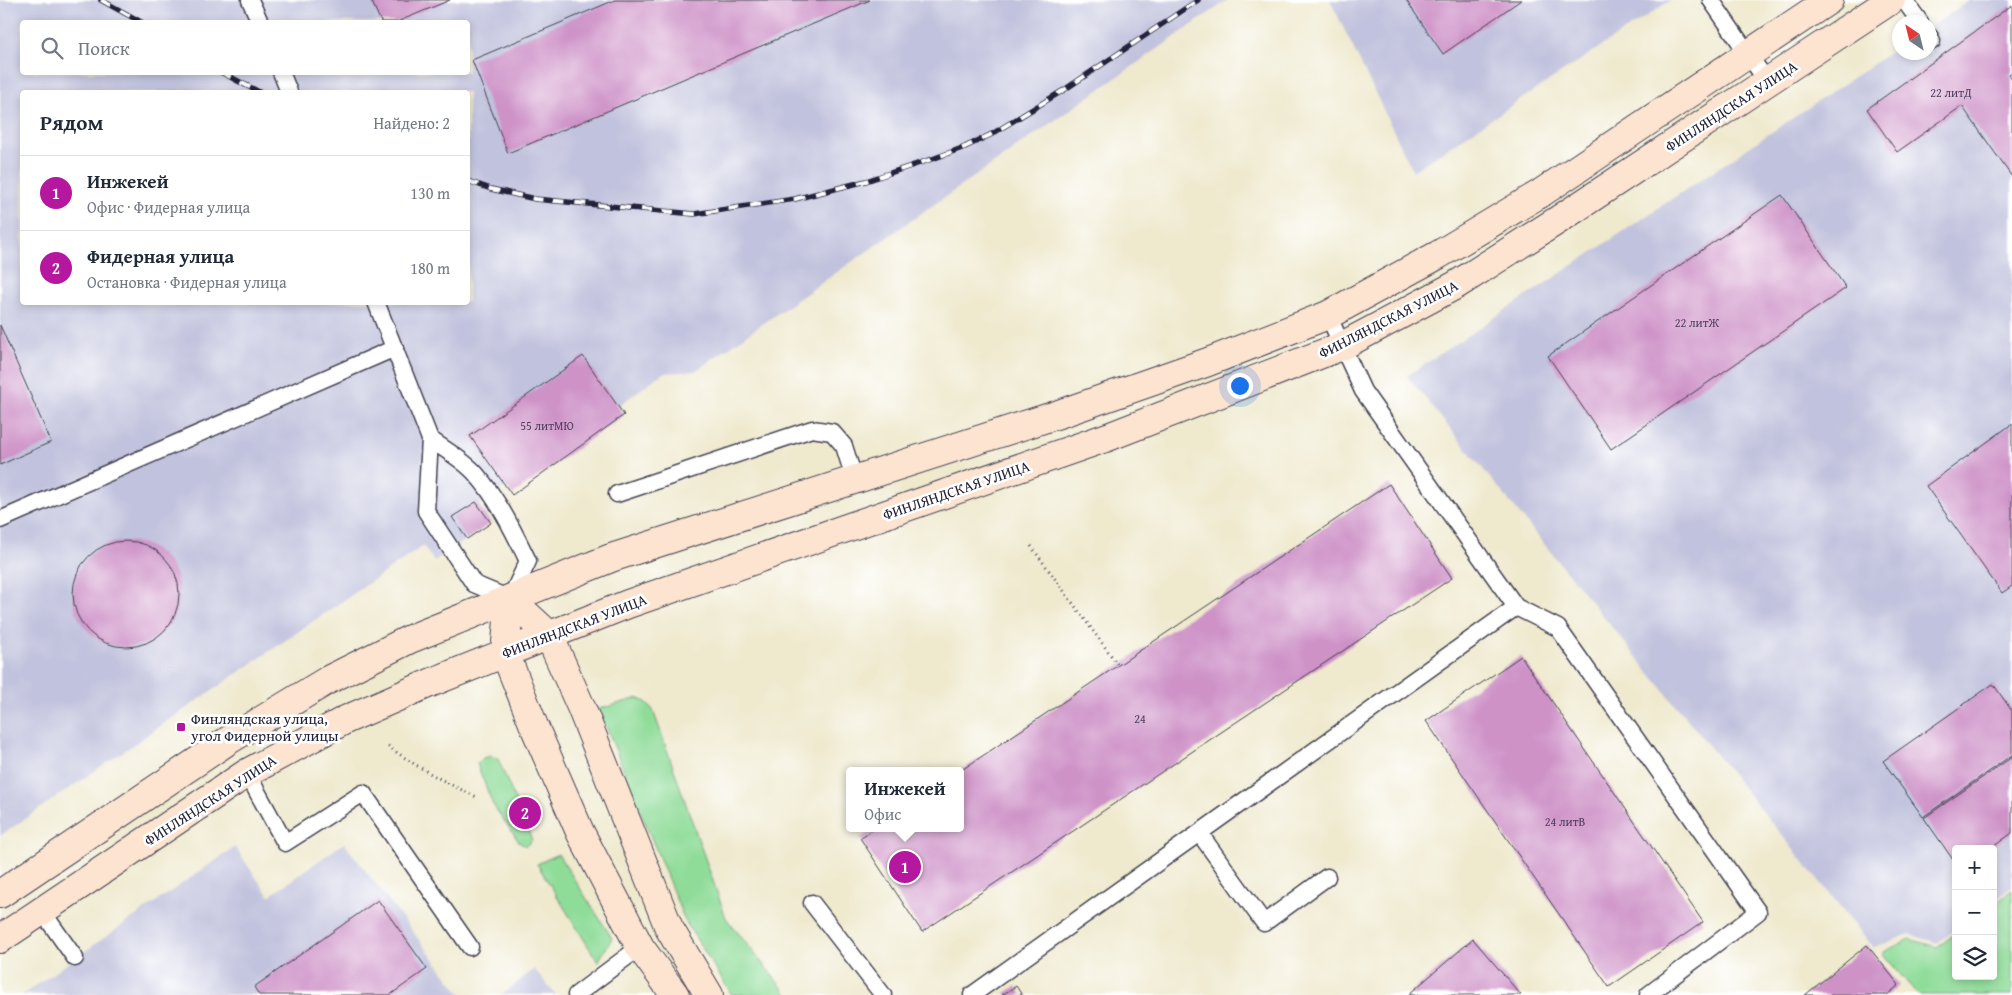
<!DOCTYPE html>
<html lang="ru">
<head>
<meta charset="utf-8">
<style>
	:root { --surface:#fff; --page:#f6f6f7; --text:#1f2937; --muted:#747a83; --line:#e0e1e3; --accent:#b5179e }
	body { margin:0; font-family:"Gentium Book Plus",serif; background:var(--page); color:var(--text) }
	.controls { position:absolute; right:15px; bottom:15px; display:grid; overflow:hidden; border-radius:5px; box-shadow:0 2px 8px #0003 }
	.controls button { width:45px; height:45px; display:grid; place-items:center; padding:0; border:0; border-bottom:1px solid var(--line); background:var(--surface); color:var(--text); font:25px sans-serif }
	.compass { position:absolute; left:1892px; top:15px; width:45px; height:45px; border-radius:50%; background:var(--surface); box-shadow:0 2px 8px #0003; rotate:325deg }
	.you { position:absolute; left:1239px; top:385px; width:18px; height:18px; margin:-12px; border:4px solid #fff; border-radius:50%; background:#1a73e8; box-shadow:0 0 0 8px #1a73e833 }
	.badge { display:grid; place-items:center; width:32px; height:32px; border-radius:50%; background:var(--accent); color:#fff; font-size:16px; font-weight:700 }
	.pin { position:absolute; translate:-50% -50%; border:2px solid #fff; box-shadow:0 1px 5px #0006 }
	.popup { position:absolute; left:846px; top:767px; width:118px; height:65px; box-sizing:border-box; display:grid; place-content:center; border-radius:5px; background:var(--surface); filter:drop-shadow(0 1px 4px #0005); font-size:16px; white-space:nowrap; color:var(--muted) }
	.popup b { font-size:19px; color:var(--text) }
	.popup::after { content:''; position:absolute; left:50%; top:100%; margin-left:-10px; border:10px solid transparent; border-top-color:var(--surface) }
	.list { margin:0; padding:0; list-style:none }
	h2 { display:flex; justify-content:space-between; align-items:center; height:65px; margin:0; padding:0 20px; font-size:21px }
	h2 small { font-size:16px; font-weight:400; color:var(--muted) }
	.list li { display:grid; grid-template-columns:32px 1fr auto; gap:15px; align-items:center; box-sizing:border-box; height:75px; padding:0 20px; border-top:1px solid var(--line) }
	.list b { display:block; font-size:19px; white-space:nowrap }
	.list p { margin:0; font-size:16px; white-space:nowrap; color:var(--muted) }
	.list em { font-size:16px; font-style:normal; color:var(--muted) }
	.icon { flex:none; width:28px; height:28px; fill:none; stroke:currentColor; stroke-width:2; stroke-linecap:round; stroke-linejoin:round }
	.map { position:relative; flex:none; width:2012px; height:995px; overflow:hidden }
	.search { position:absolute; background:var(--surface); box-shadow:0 2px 8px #0003; left:20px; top:20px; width:450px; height:55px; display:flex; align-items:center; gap:12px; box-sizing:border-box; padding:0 18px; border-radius:5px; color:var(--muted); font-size:19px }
	.panel { position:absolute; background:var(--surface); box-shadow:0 2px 8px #0003; left:20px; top:90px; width:450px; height:215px; border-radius:5px }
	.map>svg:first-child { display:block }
	.industrial { fill:#c1c2dd; fill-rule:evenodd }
	.green { fill:#8fdc99; stroke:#587f6a }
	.building { fill:#ce92c7 }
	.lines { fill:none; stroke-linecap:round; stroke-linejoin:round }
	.lane-casing { stroke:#414051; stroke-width:19 }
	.secondary-casing { stroke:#414051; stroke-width:30 }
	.path { stroke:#414051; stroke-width:3; stroke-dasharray:1 4; stroke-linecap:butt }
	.lane { stroke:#fff; stroke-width:16 }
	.secondary { stroke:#fde4d1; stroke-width:28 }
	.rail-casing { stroke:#22223b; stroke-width:5.5 }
	.rail { stroke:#fff; stroke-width:4; stroke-dasharray:11; stroke-linecap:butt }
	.poi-dot { fill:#b5179e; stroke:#fff; stroke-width:2 }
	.labels { text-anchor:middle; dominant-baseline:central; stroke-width:5; stroke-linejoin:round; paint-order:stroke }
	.number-label { font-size:12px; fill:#4d3e5e }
	.street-label { font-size:15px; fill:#22223b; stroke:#fff }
	.poi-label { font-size:15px; fill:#22223b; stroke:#fff; text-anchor:start }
</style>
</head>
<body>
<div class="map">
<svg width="2012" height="995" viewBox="0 0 2012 995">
	<rect width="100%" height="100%" fill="#fff"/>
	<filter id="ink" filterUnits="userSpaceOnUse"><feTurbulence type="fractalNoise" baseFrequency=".02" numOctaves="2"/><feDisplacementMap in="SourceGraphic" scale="10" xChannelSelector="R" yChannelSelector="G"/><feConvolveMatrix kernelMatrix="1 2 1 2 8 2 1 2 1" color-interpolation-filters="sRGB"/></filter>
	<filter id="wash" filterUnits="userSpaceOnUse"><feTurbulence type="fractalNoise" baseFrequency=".0096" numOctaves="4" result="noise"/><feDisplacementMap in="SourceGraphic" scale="20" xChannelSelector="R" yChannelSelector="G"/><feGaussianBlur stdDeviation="1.12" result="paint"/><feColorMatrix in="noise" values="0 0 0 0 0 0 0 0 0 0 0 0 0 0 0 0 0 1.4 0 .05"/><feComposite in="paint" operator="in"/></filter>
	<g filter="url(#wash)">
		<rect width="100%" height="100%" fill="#efe9ce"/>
		<!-- industrial -->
		<g class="industrial">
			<path d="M0 0H1228L695 371 663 373 618 406 624 415 571 453 512 495 505 487 479 505 491 523 434 561 423 546 0 836ZM22 22H468V72H22ZM22 92H468V302H22Z"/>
			<polygon points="1330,0 1671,0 1413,171"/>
			<polygon points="1970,0 2012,0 2012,886 1993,900 1993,849 1956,849 1956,929 1937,943 1909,934 1874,948 1407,376 1899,47 1900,52 1930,52 1930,27"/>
			<polygon points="344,843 462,995 22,995 235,847 269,896"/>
			<polygon points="534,969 556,995 502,995"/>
		</g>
		<!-- green -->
		<g class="green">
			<polygon points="638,698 646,702 653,710 726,918 788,995 732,995 685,921 599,709"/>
			<polygon points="492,756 498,759 532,840 526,846 520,843 493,805 477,764 483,758"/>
			<polygon points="558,854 612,938 598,962 537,864"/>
			<polygon points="2012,890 2012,995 1918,995 1882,953 1909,939 1937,947 1956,933 1956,976 1993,976 1993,904"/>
		</g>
		<g id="blocks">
			<!-- building -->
			<g class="building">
				<polygon points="371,0 450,0 397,22 381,22"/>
				<polygon points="615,0 870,0 508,153 472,60"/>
				<polygon points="1406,0 1521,0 1443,54"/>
				<polygon points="2012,5 2012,72 2009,74 2012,79 2012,177 1962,106 1897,152 1867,109"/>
				<polygon points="1782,195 1846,288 1611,449 1548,356"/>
				<polygon points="0,325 51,442 0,465"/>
				<polygon points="583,356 624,415 512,495 470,436"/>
				<polygon points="2012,424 2012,586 2002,593 1926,486"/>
				<polygon points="1389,484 1452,578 922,932 860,838 875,828 960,828 960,771"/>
				<polygon points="476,502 491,523 467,539 452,517"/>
				<circle cx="126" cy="594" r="53"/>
				<polygon points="1521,656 1703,922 1609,987 1426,721"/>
				<polygon points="1993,684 2012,711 2012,755 1923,817 1883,761"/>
				<polygon points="2012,757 2012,833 1990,849 1956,849 1956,864 1924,818"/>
				<polygon points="378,900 427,969 390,995 259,995 254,987"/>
				<polygon points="1473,939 1521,995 1410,995 1409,994"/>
				<polygon points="1867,945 1899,985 1887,995 1805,995"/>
				<polygon points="1016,986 1022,995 1002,995"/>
			</g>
		</g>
	</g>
	<g filter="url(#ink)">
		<use href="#blocks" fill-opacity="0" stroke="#414051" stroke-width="1"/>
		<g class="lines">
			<!-- lane casing -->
			<g class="lane-casing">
				<g id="lane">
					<polyline points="250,0 260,22"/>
					<polyline points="1711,0 1768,83"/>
					<polyline points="1904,0 1920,22"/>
					<polyline points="1930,37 1932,41"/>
					<polyline points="281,72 289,92"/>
					<path d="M376 302 430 439 426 511 474 584 510 599 528 561C514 532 498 499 476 474 465 461 444 449 430 439"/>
					<polyline points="1328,315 1363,391 1516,607 1558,628 1758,912 1648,995"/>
					<polyline points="617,494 812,429 832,432 844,446 855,481"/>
					<polyline points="0,520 395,348"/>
					<polyline points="247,773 285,843 363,793 470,947"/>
					<polyline points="1200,834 1264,923 1327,877"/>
					<polyline points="812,903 883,995"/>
					<polyline points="42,911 75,958"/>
					<polyline points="576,995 640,947"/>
					<polyline points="972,995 1516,607"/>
				</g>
			</g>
			<!-- secondary casing -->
			<g class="secondary-casing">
				<g id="secondary">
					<polyline points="510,599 549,635 581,707 669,928 709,995"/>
					<polyline points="510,599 505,653 534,726 580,832 640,947 675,995"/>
					<polyline points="0,894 229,740 328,680 410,639 611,558 1059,414 1208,362 1328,315 1438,255 1541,193 1829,0"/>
					<polyline points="0,939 247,773 345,720 430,683 628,604 1108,437 1342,346 1456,285 1558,220 1891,0"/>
				</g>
			</g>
			<!-- path -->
			<g class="path">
				<polyline points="1031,546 1118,665"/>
				<path d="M388 746C416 767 446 783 479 798"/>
			</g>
			<!-- lane -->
			<use href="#lane" class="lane"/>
			<!-- secondary -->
			<use href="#secondary" class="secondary"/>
			<!-- rail casing -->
			<g class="rail-casing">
				<g id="rail">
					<polyline points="101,0 141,22"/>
					<polyline points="221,72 259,92"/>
					<polyline points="468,181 491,189 535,199 694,214 795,199 866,181 935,158 965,147 992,134 1067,88 1198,0"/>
				</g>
			</g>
			<!-- rail -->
			<use href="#rail" class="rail"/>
		</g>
	</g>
	<!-- markers -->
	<rect class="poi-dot" x="176" y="722" width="10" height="10" rx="2.5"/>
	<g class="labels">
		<!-- number labels -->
		<g class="number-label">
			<text x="1951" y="92">22 литД</text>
			<text x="1697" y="322">22 литЖ</text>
			<text x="547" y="425">55 литМЮ</text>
			<text x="1140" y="718">24</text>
			<text x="1565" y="821">24 литВ</text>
		</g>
		<!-- street labels -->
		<g class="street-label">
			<text transform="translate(1731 106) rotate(-33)">ФИНЛЯНДСКАЯ УЛИЦА</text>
			<text transform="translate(1388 319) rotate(-27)">ФИНЛЯНДСКАЯ УЛИЦА</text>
			<text transform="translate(956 490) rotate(-19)">ФИНЛЯНДСКАЯ УЛИЦА</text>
			<text transform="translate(574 626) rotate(-21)">ФИНЛЯНДСКАЯ УЛИЦА</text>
			<text transform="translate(210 800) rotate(-33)">ФИНЛЯНДСКАЯ УЛИЦА</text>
		</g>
		<!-- poi labels -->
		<g class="poi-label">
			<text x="191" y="718">Финляндская улица,<tspan x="191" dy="17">угол Фидерной улицы</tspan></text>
		</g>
	</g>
</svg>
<div class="controls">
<button>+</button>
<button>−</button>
<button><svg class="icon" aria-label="layers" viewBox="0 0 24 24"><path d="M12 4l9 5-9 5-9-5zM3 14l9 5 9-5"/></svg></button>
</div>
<svg class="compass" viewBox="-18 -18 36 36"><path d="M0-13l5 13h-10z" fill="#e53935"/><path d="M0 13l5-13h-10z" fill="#747a83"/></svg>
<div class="you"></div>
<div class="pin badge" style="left:905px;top:867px">1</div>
<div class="popup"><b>Инжекей</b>Офис</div>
<div class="pin badge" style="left:525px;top:813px">2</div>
<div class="search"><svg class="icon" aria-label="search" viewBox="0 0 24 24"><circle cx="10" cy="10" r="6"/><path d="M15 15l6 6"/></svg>Поиск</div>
<section class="panel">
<h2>Рядом<small>Найдено: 2</small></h2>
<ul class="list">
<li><span class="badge">1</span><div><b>Инжекей</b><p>Офис · Фидерная улица</p></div><em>130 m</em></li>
<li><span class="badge">2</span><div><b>Фидерная улица</b><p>Остановка · Фидерная улица</p></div><em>180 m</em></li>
</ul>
</section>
</div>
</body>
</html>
